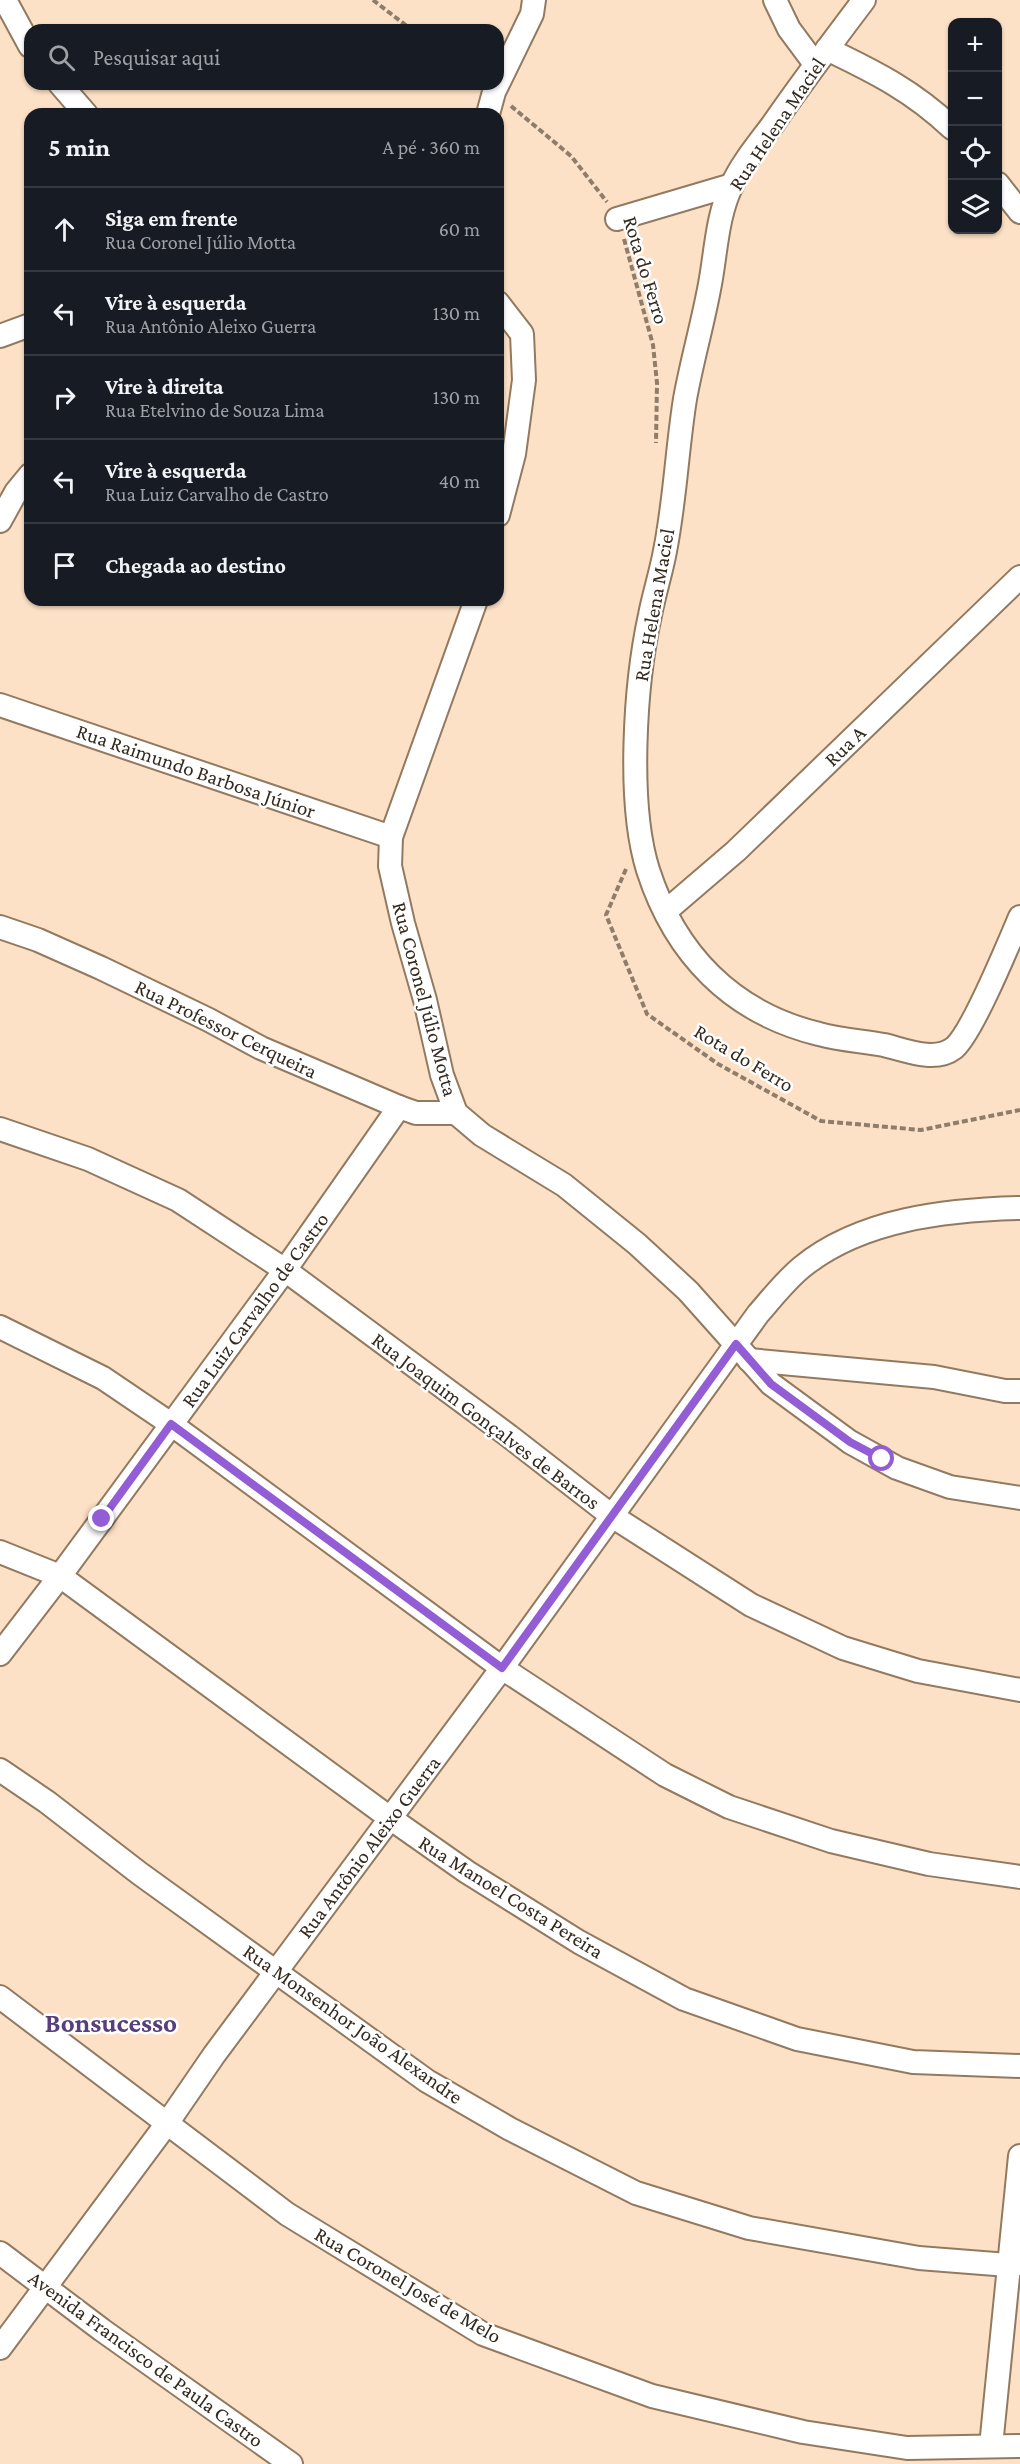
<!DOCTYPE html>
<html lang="pt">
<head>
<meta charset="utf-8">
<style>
	:root { --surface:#171b24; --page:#20242c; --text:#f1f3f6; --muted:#9ea1a6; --line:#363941 }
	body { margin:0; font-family:"Crimson Pro",serif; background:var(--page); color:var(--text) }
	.controls { position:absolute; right:18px; top:18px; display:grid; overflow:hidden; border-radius:12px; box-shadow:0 2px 4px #0004 }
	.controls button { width:54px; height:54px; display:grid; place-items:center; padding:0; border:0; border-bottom:2px solid var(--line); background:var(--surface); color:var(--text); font:30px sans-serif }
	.stop { position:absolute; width:18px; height:18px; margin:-14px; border:4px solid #935dd5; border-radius:50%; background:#fff }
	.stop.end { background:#935dd5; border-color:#fff; box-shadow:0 2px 6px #0008 }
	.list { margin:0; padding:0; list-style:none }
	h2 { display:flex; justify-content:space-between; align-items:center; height:78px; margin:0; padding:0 24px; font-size:26px }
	h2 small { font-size:20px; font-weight:400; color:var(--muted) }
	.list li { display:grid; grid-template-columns:39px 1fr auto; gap:18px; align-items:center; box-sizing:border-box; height:84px; padding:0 24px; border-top:2px solid var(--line) }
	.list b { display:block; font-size:22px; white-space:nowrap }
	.list p { margin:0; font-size:20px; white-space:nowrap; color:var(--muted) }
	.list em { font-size:20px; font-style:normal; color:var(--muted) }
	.icon { flex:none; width:33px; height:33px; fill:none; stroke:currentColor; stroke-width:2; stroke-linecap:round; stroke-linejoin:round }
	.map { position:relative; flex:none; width:1020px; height:2464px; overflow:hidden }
	.search { position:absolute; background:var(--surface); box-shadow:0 2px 4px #0004; left:24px; top:24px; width:480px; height:66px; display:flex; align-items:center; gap:15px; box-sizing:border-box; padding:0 21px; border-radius:18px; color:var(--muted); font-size:22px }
	.panel { position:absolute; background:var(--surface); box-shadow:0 2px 4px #0004; left:24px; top:108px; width:480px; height:498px; border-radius:18px }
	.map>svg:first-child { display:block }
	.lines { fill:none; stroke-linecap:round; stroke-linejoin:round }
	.minor-casing { stroke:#927a61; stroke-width:26 }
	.path { stroke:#8f7d6b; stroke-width:4; stroke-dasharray:6 3; stroke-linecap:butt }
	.minor { stroke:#fff; stroke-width:22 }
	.route { stroke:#935dd5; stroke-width:8 }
	.labels { text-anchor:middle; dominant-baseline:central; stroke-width:5; stroke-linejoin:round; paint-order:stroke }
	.street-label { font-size:21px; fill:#342a1f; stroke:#fff }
	.district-label { font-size:27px; font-weight:bold; fill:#583e7a; stroke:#fff }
</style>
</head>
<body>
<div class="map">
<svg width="1020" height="2464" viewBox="0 0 1020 2464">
	<rect width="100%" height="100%" fill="#fde1c6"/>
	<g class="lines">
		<!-- minor casing -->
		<g class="minor-casing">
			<g id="minor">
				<polyline points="5,0 30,46"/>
				<polyline points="775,0 789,29 815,64"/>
				<path d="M864 0C833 41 802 82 773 124 759 143 742 163 732 185 717 215 716 252 710 284 703 323 692 360 685 399 677 449 675 501 665 551 661 573 654 594 650 615 635 684 627 803 648 870 675 954 732 1013 819 1034 840 1040 862 1041 884 1045 905 1050 935 1063 954 1048 972 1033 1009 943 1020 917"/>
				<path d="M827 49C875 72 913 91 952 128"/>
				<polyline points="60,84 86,114"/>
				<polyline points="488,114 494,92 532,14 534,0"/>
				<polyline points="998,184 1020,212"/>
				<polyline points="617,219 732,185"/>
				<polyline points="498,303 522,334 524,380 514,454 498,515"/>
				<polyline points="0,336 30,325"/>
				<polyline points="0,521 16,492 30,475"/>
				<polyline points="476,600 391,837 390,866 403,923 425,1000 442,1075 456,1113 482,1135 564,1185 637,1244 688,1291 771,1384 850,1442 897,1468 950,1487 1020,1498"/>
				<polyline points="0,705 391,837"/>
				<polyline points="666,911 736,851 1020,577"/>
				<polyline points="0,927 38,940 101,968 209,1020 261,1048 399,1107 416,1113 456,1113"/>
				<polyline points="0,1129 88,1159 178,1200 285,1270 509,1436 612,1516 751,1605 843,1648 918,1671 1020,1690"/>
				<polyline points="0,1327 103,1378 171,1424 502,1668 665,1775 729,1807 831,1841 929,1864 1020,1877"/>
				<polyline points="749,1360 934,1377 1005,1391 1020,1391"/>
				<polyline points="0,1552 60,1576 390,1818 467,1872 579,1942 684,1999 797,2039 913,2062 1020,2066"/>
				<polyline points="0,1654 60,1576 285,1270 399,1107"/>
				<polyline points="0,1770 47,1802 139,1873 427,2081 510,2129 636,2193 749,2228 919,2258 1008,2265 1020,2264"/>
				<polyline points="0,1997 287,2214 483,2334 652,2396 803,2432 907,2448 1020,2446"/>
				<polyline points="0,2253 102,2330 291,2464"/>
				<path d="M0 2348 168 2122 214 2055 502 1668 758 1314C772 1298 786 1280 802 1267 861 1219 946 1210 1020 1208"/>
				<polyline points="991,2446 1020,2156"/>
			</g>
		</g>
		<!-- path -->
		<g class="path">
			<polyline points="373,0 412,30"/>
			<polyline points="511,106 571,156 607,202"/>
			<polyline points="624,239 653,345 657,383 656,443"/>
			<polyline points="626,869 606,915 647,1014 718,1064 821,1121 921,1130 1020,1110"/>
		</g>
		<!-- minor -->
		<use href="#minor" class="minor"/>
	</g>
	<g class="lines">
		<!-- route -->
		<polyline class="route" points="102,1519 171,1424 502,1668 736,1344 771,1384 850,1442 882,1459"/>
	</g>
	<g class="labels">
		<!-- street labels -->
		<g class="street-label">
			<text transform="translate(777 124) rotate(-56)">Rua Helena Maciel</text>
			<text transform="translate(646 270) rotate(73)">Rota do Ferro</text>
			<text transform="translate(654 605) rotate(-80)">Rua Helena Maciel</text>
			<text transform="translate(845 746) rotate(-44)">Rua A</text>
			<text transform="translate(196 771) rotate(19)">Rua Raimundo Barbosa Júnior</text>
			<text transform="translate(425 999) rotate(75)">Rua Coronel Júlio Motta</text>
			<text transform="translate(226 1029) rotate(26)">Rua Professor Cerqueira</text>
			<text transform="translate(744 1058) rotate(31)">Rota do Ferro</text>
			<text transform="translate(255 1310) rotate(-54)">Rua Luiz Carvalho de Castro</text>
			<text transform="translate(486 1421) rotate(37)">Rua Joaquim Gonçalves de Barros</text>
			<text transform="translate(369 1847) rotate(-53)">Rua Antônio Aleixo Guerra</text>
			<text transform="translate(511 1897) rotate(32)">Rua Manoel Costa Pereira</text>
			<text transform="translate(353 2024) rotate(35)">Rua Monsenhor João Alexandre</text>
			<text transform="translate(408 2285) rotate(30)">Rua Coronel José de Melo</text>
			<text transform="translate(146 2359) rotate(36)">Avenida Francisco de Paula Castro</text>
		</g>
		<!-- district labels -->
		<g class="district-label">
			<text x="111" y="2023">Bonsucesso</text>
		</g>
	</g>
</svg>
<div class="controls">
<button>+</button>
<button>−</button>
<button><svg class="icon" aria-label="locate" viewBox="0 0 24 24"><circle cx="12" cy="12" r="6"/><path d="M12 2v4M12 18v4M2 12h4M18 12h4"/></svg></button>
<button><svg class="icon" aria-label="layers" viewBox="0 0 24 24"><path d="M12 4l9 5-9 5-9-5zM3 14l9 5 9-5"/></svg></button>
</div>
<div class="stop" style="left:882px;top:1459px"></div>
<div class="stop end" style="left:102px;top:1519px"></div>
<div class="search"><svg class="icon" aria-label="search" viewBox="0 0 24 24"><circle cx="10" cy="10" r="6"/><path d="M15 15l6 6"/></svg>Pesquisar aqui</div>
<section class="panel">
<h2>5 min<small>A pé · 360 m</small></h2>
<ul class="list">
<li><svg class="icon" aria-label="ahead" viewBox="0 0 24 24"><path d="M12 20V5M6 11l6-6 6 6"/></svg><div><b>Siga em frente</b><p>Rua Coronel Júlio Motta</p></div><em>60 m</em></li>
<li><svg class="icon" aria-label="left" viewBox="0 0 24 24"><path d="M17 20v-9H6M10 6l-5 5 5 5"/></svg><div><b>Vire à esquerda</b><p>Rua Antônio Aleixo Guerra</p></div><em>130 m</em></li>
<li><svg class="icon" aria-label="right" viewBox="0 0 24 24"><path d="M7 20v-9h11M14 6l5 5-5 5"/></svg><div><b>Vire à direita</b><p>Rua Etelvino de Souza Lima</p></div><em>130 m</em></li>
<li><svg class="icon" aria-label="left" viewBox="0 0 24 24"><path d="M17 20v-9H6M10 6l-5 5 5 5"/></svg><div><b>Vire à esquerda</b><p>Rua Luiz Carvalho de Castro</p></div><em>40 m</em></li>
<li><svg class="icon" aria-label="arrive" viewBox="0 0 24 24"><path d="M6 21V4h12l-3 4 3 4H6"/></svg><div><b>Chegada ao destino</b></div></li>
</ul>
</section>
</div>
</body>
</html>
